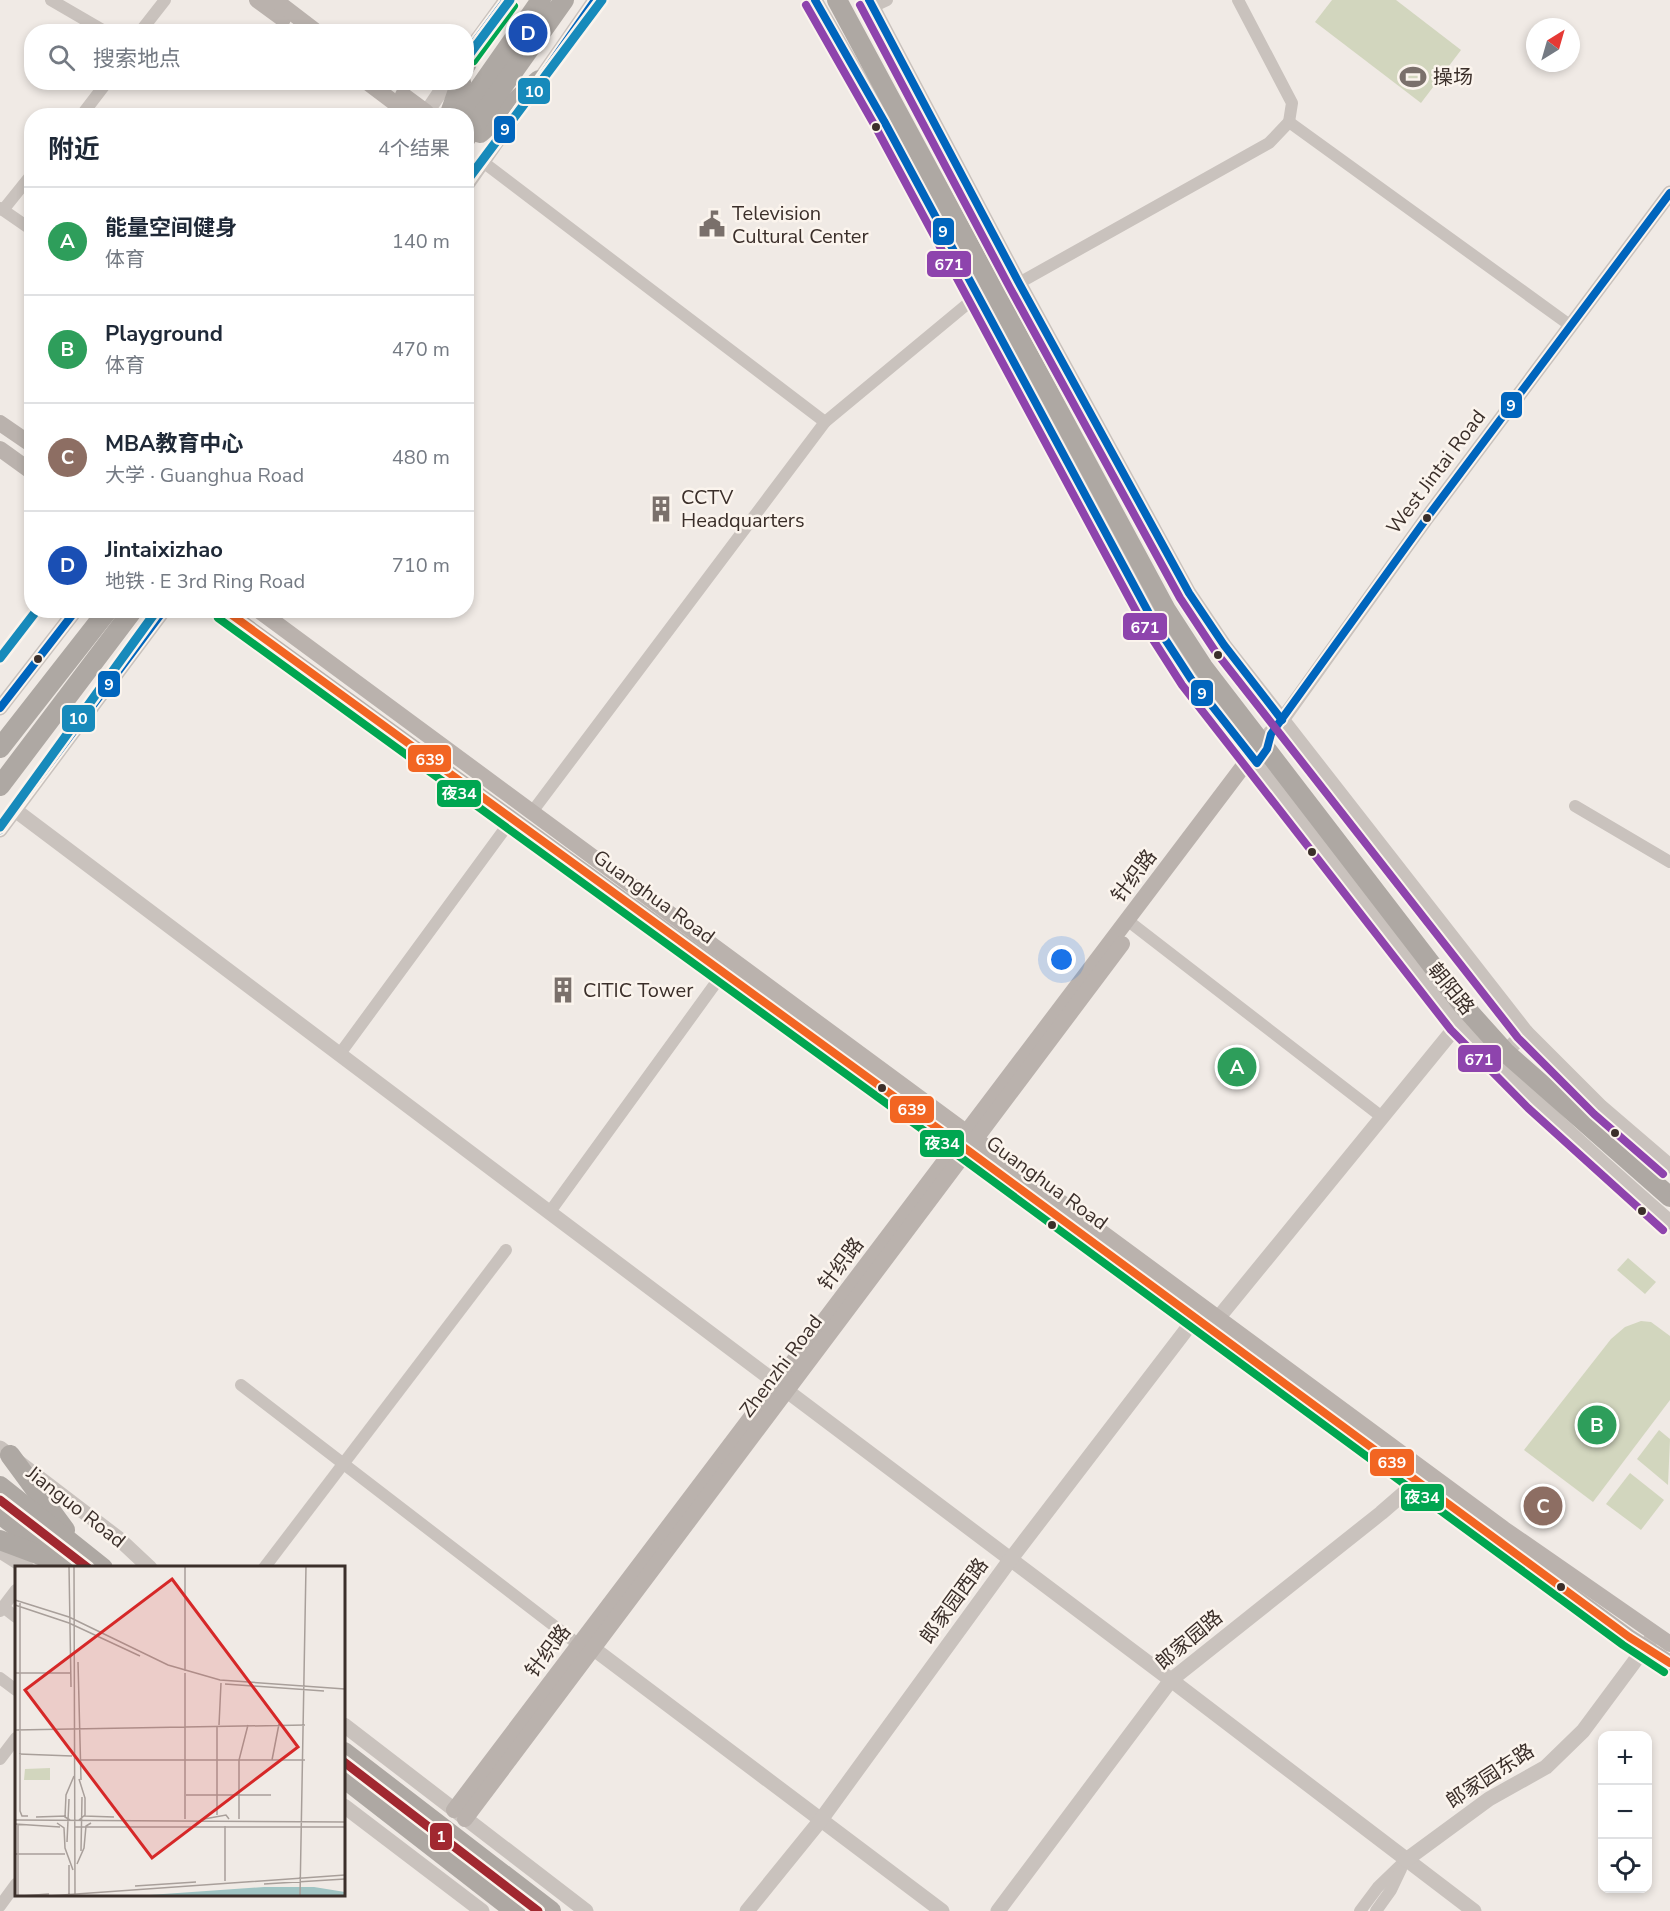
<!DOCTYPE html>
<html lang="zh">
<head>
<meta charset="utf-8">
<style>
	:root { --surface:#fff; --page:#f6f6f7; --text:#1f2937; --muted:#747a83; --line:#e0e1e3; --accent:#7a706b }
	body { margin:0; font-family:"Nunito Sans","Noto Sans SC",sans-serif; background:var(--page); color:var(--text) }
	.controls { position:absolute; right:18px; bottom:18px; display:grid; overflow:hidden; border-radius:12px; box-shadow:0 3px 9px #0003 }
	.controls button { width:54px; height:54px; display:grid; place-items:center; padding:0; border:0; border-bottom:2px solid var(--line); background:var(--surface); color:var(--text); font:30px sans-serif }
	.compass { position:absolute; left:1526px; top:18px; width:54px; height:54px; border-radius:50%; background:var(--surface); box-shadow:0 3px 9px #0003; rotate:37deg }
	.you { position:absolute; left:1062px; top:960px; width:21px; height:21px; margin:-15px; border:4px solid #fff; border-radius:50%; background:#1a73e8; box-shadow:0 0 0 9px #1a73e833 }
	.badge { display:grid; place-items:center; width:39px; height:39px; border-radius:50%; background:var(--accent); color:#fff; font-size:20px; font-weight:700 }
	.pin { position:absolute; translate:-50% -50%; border:3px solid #fff; box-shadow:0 2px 6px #0006 }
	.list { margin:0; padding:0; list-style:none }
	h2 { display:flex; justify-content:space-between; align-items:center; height:78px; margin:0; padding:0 24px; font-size:26px }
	h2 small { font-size:20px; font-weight:400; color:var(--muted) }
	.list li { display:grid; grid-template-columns:39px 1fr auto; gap:18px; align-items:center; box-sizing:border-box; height:108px; padding:0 24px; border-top:2px solid var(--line) }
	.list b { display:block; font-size:22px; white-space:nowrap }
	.list p { margin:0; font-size:20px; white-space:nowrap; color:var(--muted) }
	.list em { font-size:20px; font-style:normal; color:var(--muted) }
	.icon { flex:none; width:33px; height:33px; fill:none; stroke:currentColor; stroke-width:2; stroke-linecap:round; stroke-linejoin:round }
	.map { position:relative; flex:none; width:1670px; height:1911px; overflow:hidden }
	.search { position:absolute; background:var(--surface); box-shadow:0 3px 9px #0003; left:24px; top:24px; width:450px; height:66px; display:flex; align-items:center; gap:15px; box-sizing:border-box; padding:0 21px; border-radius:24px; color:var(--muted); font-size:22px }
	.panel { position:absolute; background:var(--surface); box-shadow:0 3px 9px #0003; left:24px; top:108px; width:450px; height:510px; border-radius:24px }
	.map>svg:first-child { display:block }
	.green { fill:#d2d6be }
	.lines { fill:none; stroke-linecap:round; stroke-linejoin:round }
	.minor { stroke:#c9c2bd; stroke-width:12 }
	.tertiary { stroke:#c9c2bd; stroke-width:15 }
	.secondary { stroke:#bab2ad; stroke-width:16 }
	.trunk { stroke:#aea8a3; stroke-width:20 }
	.trunk-bridge { stroke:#aea8a3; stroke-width:20 }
	.bus-1-casing { stroke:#fbf4ed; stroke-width:12 }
	.bus-2-casing { stroke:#fbf4ed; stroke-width:12 }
	.bus-3-casing { stroke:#fbf4ed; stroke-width:12 }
	.bus-4-casing { stroke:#fbf4ed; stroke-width:12 }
	.bus-1 { stroke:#0065bd; stroke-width:8 }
	.bus-2 { stroke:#00a651; stroke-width:8 }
	.bus-3 { stroke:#f26522; stroke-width:8 }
	.bus-4 { stroke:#8e44ad; stroke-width:8 }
	.metro-1-casing { stroke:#fbf4ed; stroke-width:14 }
	.metro-2-casing { stroke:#fbf4ed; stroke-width:14 }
	.metro-1 { stroke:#a12830; stroke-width:9 }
	.metro-2 { stroke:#178abb; stroke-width:9 }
	.bus-dot { fill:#3b2f2a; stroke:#fbf4ed; stroke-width:2 }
	.labels { text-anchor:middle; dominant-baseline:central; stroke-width:5; stroke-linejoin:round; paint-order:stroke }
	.poi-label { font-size:20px; fill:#3b2f2a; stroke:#fbf4ed; text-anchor:start }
	.street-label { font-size:20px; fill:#3b2f2a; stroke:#fbf4ed }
	.inset-road { fill:none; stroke:#a89f9a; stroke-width:1.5 }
	.view { fill:#d62828; fill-opacity:0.15; stroke:#d62828; stroke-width:3 }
	.inset-edge { fill:none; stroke:#3b2f2a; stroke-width:3 }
	.line-badge { stroke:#fbf4ed; stroke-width:2 }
	.badge-label { font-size:16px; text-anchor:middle; font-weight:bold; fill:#fff }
</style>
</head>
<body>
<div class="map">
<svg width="1670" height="1911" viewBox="0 0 1670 1911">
	<rect width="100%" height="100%" fill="#f0eae5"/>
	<!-- green -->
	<g class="green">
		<polygon points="1332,0 1396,0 1461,50 1421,103 1315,22"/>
		<polygon points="1628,1258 1656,1282 1645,1294 1617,1270"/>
		<polygon points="1641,1321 1651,1322 1670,1336 1670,1400 1593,1502 1524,1450 1611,1339 1625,1327"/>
		<polygon points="1659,1430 1670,1439 1668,1485 1637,1459"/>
		<polygon points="1630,1473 1664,1500 1641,1530 1606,1504"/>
	</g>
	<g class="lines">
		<!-- minor -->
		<g class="minor">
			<polyline points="51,0 106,32"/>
			<polyline points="1238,0 1292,103 1289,122"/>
			<polyline points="872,7 887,0"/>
			<polyline points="140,32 165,0"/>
			<polyline points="81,116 107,82"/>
			<polyline points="483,162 825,422"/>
			<polyline points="0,208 32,230"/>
			<polyline points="3,210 32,174"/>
			<polyline points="1019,283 1269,143 1289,122 1571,326"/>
			<polyline points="1575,806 1670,862"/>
			<polyline points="532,812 825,422 977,296"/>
			<polyline points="1127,920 1382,1117"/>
			<polyline points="339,1055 512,819"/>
			<polyline points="549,1213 723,973"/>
			<polyline points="241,1385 579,1645"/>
			<polyline points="264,1568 506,1250"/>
			<polyline points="3,1607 16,1617"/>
			<polyline points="0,1611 16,1590"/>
			<polyline points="0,1678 16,1690"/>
			<polyline points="0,1759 16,1738"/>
			<polyline points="0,1906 16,1884"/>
			<polyline points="1360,1911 1378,1887 1406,1860"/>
			<polyline points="1376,1911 1391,1890 1401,1869"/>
		</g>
		<!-- tertiary -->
		<g class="tertiary">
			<path d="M815 0 884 121 1152 619 1191 679 1459 1023C1525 1094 1597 1158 1670 1222"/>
			<polyline points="869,0 1019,283 1189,593 1224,645 1526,1032 1601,1107 1670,1166"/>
			<polyline points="466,55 506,0"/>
			<polyline points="424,116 447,82"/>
			<polyline points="466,186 595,0"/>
			<polyline points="0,708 76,610"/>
			<polyline points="1254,751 1282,720 1426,519 1670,193"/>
			<polyline points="15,810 1171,1680 1474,1911"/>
			<polyline points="0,830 164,610"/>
			<polyline points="1498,1059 1526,1032"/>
			<polyline points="1219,1317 1459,1023"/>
			<polyline points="0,1448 118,1538 150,1568"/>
			<polyline points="0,1551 27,1568"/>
			<polyline points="594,1649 942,1911"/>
			<polyline points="344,1725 586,1911"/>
			<polyline points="344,1806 482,1911"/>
			<polyline points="1406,1860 1489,1799 1546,1767 1583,1731 1652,1638"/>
			<polyline points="747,1911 820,1821 1010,1560 1196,1317"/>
			<polyline points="998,1911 1171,1680 1381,1513 1426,1474"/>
		</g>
		<!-- secondary -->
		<g class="secondary">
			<polyline points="257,0 283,19"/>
			<polyline points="275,0 317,32"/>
			<polyline points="367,82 412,116"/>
			<polyline points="403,95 426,112"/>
			<polyline points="0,423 32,445"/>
			<polyline points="0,449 32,472"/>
			<polyline points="224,610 958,1143 1629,1637 1670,1663"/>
			<polyline points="258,610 1504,1529 1670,1644"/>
			<polyline points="454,1810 1251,756"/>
			<polyline points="465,1819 1122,944"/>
		</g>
		<!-- trunk -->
		<g class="trunk">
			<polyline points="837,0 1166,610 1203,667 1461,1003 1505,1052 1670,1197"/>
			<polyline points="466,65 472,47"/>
			<polyline points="449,116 461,82"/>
			<polyline points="460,116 541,0"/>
			<polyline points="480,133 539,80"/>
			<polyline points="466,138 564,0"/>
			<polyline points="0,748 108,610"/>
			<polyline points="10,1455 65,1530"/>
			<polyline points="0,1486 103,1568"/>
			<polyline points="0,1514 69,1568"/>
			<polyline points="0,1540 45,1557"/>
			<polyline points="344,1752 551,1911"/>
			<polyline points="344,1778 515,1911"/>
		</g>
		<!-- trunk-bridge -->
		<polyline class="trunk-bridge" points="0,786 133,610"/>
		<!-- bus-1 casing -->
		<g class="bus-1-casing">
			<g id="bus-1">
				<polyline points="815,0 884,121 1152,619 1191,679 1257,763 1267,749 1271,734 1426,519 1670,193"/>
				<polyline points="869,0 1019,283 1189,593 1224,645 1282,720"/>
				<polyline points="466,54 506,0"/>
				<polyline points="466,185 595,0"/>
				<polyline points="0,708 76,610"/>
				<polyline points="0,830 164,610"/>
			</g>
		</g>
		<!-- bus-2 casing -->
		<g class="bus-2-casing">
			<g id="bus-2">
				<polyline points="474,61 514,6"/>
				<polyline points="218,618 952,1151 1623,1645 1664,1672"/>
			</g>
		</g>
		<!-- bus-3 casing -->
		<g class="bus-3-casing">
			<polyline id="bus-3" points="225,610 958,1143 1629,1637 1670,1663"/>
		</g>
		<!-- bus-4 casing -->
		<g class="bus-4-casing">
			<g id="bus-4">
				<polyline points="806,5 875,126 1143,624 1182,685 1451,1030 1528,1108 1663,1230"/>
				<polyline points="860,5 1010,288 1180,598 1215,651 1518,1038 1594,1114 1663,1174"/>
			</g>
		</g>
		<!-- bus-1 -->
		<use href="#bus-1" class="bus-1"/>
		<!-- bus-2 -->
		<use href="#bus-2" class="bus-2"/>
		<!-- bus-3 -->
		<use href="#bus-3" class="bus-3"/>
		<!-- bus-4 -->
		<use href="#bus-4" class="bus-4"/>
		<!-- metro-1 casing -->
		<g class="metro-1-casing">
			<g id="metro-1">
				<polyline points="0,1500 88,1568"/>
				<polyline points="344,1762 538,1911"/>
			</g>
		</g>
		<!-- metro-2 casing -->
		<g class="metro-2-casing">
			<g id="metro-2">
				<polyline points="466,59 510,0"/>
				<polyline points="466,182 602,0"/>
				<polyline points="0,658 37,610"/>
				<polyline points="0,827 157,610"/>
			</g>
		</g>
		<!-- metro-1 -->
		<use href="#metro-1" class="metro-1"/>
		<!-- metro-2 -->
		<use href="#metro-2" class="metro-2"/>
	</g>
	<!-- icons -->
	<defs>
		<g id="stadium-bare" transform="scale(2.07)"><path d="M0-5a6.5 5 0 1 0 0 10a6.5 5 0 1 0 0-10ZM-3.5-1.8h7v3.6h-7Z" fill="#7a706b" stroke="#fbf4ed" stroke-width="2.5" paint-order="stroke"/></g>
		<g id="civic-bare" transform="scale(2.07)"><path d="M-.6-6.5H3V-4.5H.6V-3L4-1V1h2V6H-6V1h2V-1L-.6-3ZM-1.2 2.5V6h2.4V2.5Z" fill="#7a706b" stroke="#fbf4ed" stroke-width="2.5" paint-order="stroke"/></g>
		<g id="building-bare" transform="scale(2.07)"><path d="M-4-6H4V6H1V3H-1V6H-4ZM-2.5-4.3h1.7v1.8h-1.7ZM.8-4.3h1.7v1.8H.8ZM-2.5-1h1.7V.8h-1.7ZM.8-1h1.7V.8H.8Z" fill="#7a706b" stroke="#fbf4ed" stroke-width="2.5" paint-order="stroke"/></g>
	</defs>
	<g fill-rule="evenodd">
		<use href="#stadium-bare" x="1413" y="77"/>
		<use href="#civic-bare" x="712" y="224"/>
		<use href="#building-bare" x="661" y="509"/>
		<use href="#building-bare" x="563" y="990"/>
	</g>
	<!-- markers -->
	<g class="bus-dot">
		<circle cx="876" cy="127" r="5"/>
		<circle cx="1427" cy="518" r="5"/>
		<circle cx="1218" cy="655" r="5"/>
		<circle cx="38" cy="659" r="5"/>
		<circle cx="1312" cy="852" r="5"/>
		<circle cx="882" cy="1088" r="5"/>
		<circle cx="1615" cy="1133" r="5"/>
		<circle cx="1642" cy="1211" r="5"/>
		<circle cx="1052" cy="1225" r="5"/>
		<circle cx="1561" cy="1587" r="5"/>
	</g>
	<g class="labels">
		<!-- poi labels -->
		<g class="poi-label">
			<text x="1433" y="77">操场</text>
			<text x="732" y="213">Television<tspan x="732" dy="23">Cultural Center</tspan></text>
			<text x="681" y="497">CCTV<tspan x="681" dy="23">Headquarters</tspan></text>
			<text x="583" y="990">CITIC Tower</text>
		</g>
		<!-- street labels -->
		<g class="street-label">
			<text transform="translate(1436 472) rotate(-53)">West Jintai Road</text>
			<text transform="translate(1134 876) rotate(-53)">针织路</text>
			<text transform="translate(654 897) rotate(36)">Guanghua Road</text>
			<text transform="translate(1451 989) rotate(51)">朝阳路</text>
			<text transform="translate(1047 1183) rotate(36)">Guanghua Road</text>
			<text transform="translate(841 1264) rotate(-53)">针织路</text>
			<text transform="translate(781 1366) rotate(-53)">Zhenzhi Road</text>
			<text transform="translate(76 1507) rotate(38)">Jianguo Road</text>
			<text transform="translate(954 1601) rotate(-54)">郎家园西路</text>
			<text transform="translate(1189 1640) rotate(-40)">郎家园路</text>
			<text transform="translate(548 1651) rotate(-53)">针织路</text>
			<text transform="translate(1490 1776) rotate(-33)">郎家园东路</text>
		</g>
	</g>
	<!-- overview -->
	<g transform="translate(15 1566)">
		<rect width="330" height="330" fill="#f0eae5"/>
		<path d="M35 202V214H9L10 203Z" fill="#d2d6be"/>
		<path d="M249 321H299L330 326V330H120Z" fill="#9fc4c3"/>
		<path class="inset-road" d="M54 0 56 121M59 0 60 330M170 0V105M0 34 54 51 153 99 205 114 330 123M5 37V245L7 250H13M0 39 54 57 125 90M63 96 66 214M1 107H55M210 118 309 125M204 159 206 117M0 164 290 159M4 188 57 190M65 194H290M257 194 264 158M171 229H256M202 249V160M69 250 99 251M21 251 51 250M170 253V107M189 253 211 249 214 253M224 253V194L233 159M0 254 330 256M55 254 50 251 51 229 59 210M64 254 70 249V232L64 213M42 257 49 262 50 282 58 304M0 258 45 261M60 261H330M52 276 54 233M66 285 67 231M0 288H50M62 298 69 282 71 260 76 257M210 315V260M249 318 330 313M120 320 181 316M54 329V299M3 330V258M6 330 34 328M33 330 330 309M285 330 291 0"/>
		<path class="view" d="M157 13 283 181 137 292 10 124Z"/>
		<rect width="330" height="330" class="inset-edge"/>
	</g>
	<g class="line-badge">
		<rect x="517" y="77" width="34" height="28" rx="6" fill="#178abb"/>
		<rect x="493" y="115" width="23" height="29" rx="6" fill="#0065bd"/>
		<rect x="932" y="217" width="23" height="29" rx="6" fill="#0065bd"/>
		<rect x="926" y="250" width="46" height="28" rx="6" fill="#8e44ad"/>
		<rect x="1500" y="391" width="23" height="28" rx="6" fill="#0065bd"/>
		<rect x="1122" y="612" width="46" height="29" rx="6" fill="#8e44ad"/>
		<rect x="97" y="670" width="24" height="28" rx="6" fill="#0065bd"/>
		<rect x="1190" y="679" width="24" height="28" rx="6" fill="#0065bd"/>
		<rect x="61" y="704" width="35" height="29" rx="6" fill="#178abb"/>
		<rect x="407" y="744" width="45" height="29" rx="6" fill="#f26522"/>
		<rect x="436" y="779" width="46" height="29" rx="6" fill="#00a651"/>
		<rect x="1457" y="1044" width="45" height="29" rx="6" fill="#8e44ad"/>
		<rect x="889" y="1095" width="46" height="29" rx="6" fill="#f26522"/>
		<rect x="919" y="1129" width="46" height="29" rx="6" fill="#00a651"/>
		<rect x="1369" y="1448" width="46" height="29" rx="6" fill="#f26522"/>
		<rect x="1400" y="1483" width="45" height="29" rx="6" fill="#00a651"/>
		<rect x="429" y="1822" width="24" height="29" rx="6" fill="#a12830"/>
	</g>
	<g class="badge-label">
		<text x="534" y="97">10</text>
		<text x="505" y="135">9</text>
		<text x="943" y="237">9</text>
		<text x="949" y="270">671</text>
		<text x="1511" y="411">9</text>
		<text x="1145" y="633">671</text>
		<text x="109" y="690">9</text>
		<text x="1202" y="699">9</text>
		<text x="78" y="724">10</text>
		<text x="430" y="765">639</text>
		<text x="459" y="799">夜34</text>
		<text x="1479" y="1065">671</text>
		<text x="912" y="1115">639</text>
		<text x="942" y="1149">夜34</text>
		<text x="1392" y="1468">639</text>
		<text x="1422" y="1503">夜34</text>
		<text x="441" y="1842">1</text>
	</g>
</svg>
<div class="controls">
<button>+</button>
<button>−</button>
<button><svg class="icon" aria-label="locate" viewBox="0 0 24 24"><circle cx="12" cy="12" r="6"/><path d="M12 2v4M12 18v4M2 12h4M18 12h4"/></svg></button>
</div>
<svg class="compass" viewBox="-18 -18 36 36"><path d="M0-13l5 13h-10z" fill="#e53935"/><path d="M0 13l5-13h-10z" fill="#747a83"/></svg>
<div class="you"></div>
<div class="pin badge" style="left:1237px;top:1067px;background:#2e9e5b">A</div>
<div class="pin badge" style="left:1597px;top:1425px;background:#2e9e5b">B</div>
<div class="pin badge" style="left:1543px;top:1506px;background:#8d6e63">C</div>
<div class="pin badge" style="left:528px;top:33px;background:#1a4fb4">D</div>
<div class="search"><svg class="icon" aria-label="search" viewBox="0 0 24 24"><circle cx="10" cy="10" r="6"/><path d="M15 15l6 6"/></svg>搜索地点</div>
<section class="panel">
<h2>附近<small>4个结果</small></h2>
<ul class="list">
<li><span class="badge" style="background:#2e9e5b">A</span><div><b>能量空间健身</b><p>体育</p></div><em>140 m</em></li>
<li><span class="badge" style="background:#2e9e5b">B</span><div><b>Playground</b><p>体育</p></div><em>470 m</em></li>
<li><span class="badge" style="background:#8d6e63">C</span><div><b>MBA教育中心</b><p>大学 · Guanghua Road</p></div><em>480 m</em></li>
<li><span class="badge" style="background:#1a4fb4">D</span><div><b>Jintaixizhao</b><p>地铁 · E 3rd Ring Road</p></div><em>710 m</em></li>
</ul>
</section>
</div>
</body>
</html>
